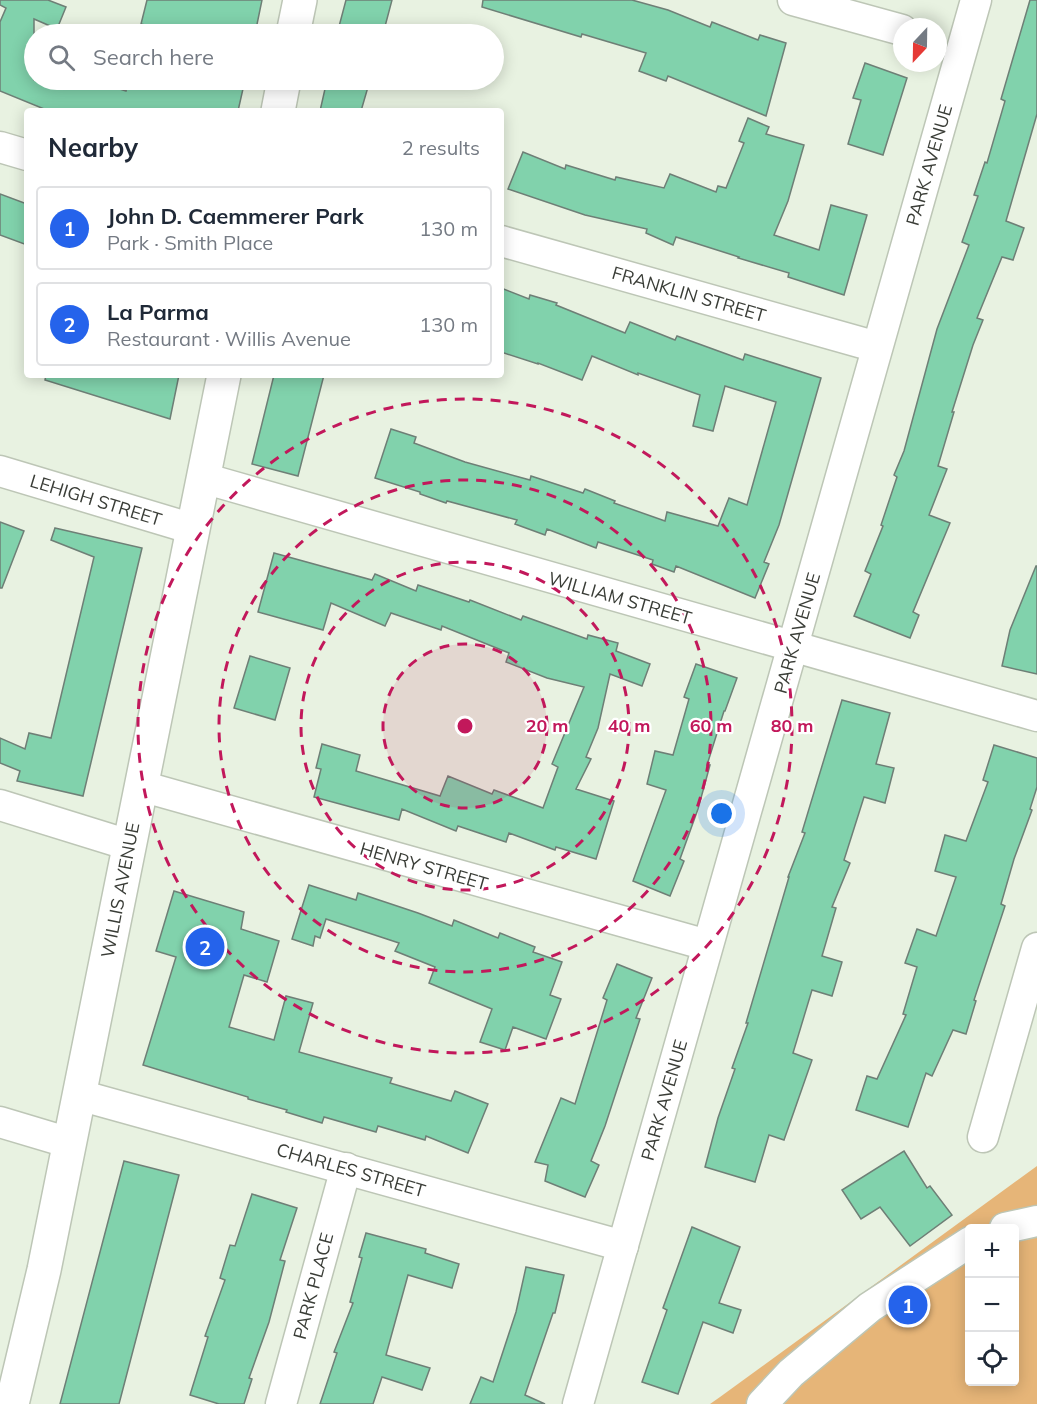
<!DOCTYPE html>
<html lang="en">
<head>
<meta charset="utf-8">
<style>
	:root { --surface:#fff; --page:#f2f2f3; --text:#1f2937; --muted:#747a83; --line:#e0e1e3; --accent:#2563eb }
	body { margin:0; font-family:Mulish,sans-serif; background:var(--page); color:var(--text) }
	.controls { position:absolute; right:18px; bottom:18px; display:grid; overflow:hidden; border-radius:6px; box-shadow:0 3px 15px #0003 }
	.controls button { width:54px; height:54px; display:grid; place-items:center; padding:0; border:0; border-bottom:2px solid var(--line); background:var(--surface); color:var(--text); font:30px sans-serif }
	.compass { position:absolute; left:893px; top:18px; width:54px; height:54px; border-radius:50%; background:var(--surface); box-shadow:0 3px 15px #0003; rotate:202deg }
	.you { position:absolute; left:722px; top:814px; width:21px; height:21px; margin:-15px; border:4px solid #fff; border-radius:50%; background:#1a73e8; box-shadow:0 0 0 9px #1a73e833 }
	.badge { display:grid; place-items:center; width:39px; height:39px; border-radius:50%; background:var(--accent); color:#fff; font-size:20px; font-weight:700 }
	.pin { position:absolute; translate:-50% -50%; border:3px solid #fff; box-shadow:0 2px 6px #0006 }
	.list { margin:0; padding:0; list-style:none }
	h2 { display:flex; justify-content:space-between; align-items:center; height:78px; margin:0; padding:0 24px; font-size:26px }
	h2 small { font-size:20px; font-weight:400; color:var(--muted) }
	.list li { display:grid; grid-template-columns:39px 1fr auto; gap:18px; align-items:center; box-sizing:border-box; height:84px; margin:0 12px 12px; padding:0 12px; border:2px solid var(--line); border-radius:6px }
	.list b { display:block; font-size:22px; white-space:nowrap }
	.list p { margin:0; font-size:20px; white-space:nowrap; color:var(--muted) }
	.list em { font-size:20px; font-style:normal; color:var(--muted) }
	.icon { flex:none; width:33px; height:33px; fill:none; stroke:currentColor; stroke-width:2; stroke-linecap:round; stroke-linejoin:round }
	.map { position:relative; flex:none; width:1037px; height:1404px; overflow:hidden }
	.search { position:absolute; background:var(--surface); box-shadow:0 3px 15px #0003; left:24px; top:24px; width:480px; height:66px; display:flex; align-items:center; gap:15px; box-sizing:border-box; padding:0 21px; border-radius:33px; color:var(--muted); font-size:22px }
	.panel { position:absolute; background:var(--surface); box-shadow:0 3px 15px #0003; left:24px; top:108px; width:480px; height:270px; border-radius:6px }
	.map>svg:first-child { display:block }
	.green { fill:#e6b578; fill-rule:evenodd }
	.building { fill:#81d2ac; stroke:#6e7f76; stroke-width:1.5 }
	.lines { fill:none; stroke-linecap:round; stroke-linejoin:round }
	.minor-casing { stroke:#bdc6b6; stroke-width:33 }
	.major-casing { stroke:#bdc6b6; stroke-width:36 }
	.minor { stroke:#fff; stroke-width:30 }
	.major { stroke:#fff; stroke-width:33 }
	.ring { fill:none; stroke:#c2185b; stroke-width:3; stroke-dasharray:10 8 }
	.labels { text-anchor:middle; dominant-baseline:central; stroke-width:4.5; stroke-linejoin:round; paint-order:stroke }
	.street-label { font-size:18px; fill:#3a3d37; stroke:#fff }
	.centre { fill:#c2185b; stroke:#fff; stroke-width:3 }
	.ring-label { font-size:18px; text-anchor:middle; font-weight:bold; fill:#c2185b; stroke:#fff; stroke-width:4.5; stroke-linejoin:round; paint-order:stroke }
</style>
</head>
<body>
<div class="map">
<svg width="1037" height="1404" viewBox="0 0 1037 1404">
	<rect width="100%" height="100%" fill="#e8f2e1"/>
	<!-- green -->
	<path class="green" d="M1037 1166V1404H710L720 1397ZM970 1228H1014V1382H970Z"/>
	<!-- building -->
	<g class="building">
		<polygon points="0,0 48,0 66,7 57,29 34,19 34,80 92,80 126,91 129,80 245,80 238,111 49,111 0,91 0,22 6,8 0,5"/>
		<polygon points="147,0 262,0 255,34 142,34 145,25 141,24"/>
		<polygon points="346,0 392,0 383,34 337,34"/>
		<polygon points="483,0 632,0 668,10 710,27 712,22 758,40 760,35 786,43 766,116 668,76 666,81 639,71 646,53 582,34 581,37 482,7"/>
		<polygon points="1030,0 1037,0 1037,114 1006,221 1024,228 1013,260 1002,257 977,318 983,320 973,345 952,412 954,412 938,466 947,469 929,515 950,523 913,612 919,615 910,638 854,616 871,574 865,571 883,526 881,525 897,477 894,475 904,451 937,329 969,245 962,242 978,196 974,195 985,162 987,163 1005,101 1001,99"/>
		<polygon points="865,63 907,78 883,155 848,144 861,100 853,98"/>
		<polygon points="327,80 370,80 361,111 320,111"/>
		<polygon points="748,118 769,127 766,134 804,145 788,201 774,235 819,250 831,205 867,215 844,295 788,277 789,273 738,258 739,257 676,237 673,245 646,233 647,229 585,215 508,189 523,152 565,169 566,165 615,180 616,177 664,188 670,174 716,192 718,186 726,188 744,143 739,141"/>
		<polygon points="0,194 27,204 27,245 0,235"/>
		<polygon points="501,288 529,299 530,295 557,303 556,305 625,333 630,322 675,340 677,336 743,360 745,354 821,378 779,525 764,562 769,564 755,598 676,566 674,572 652,564 653,560 598,542 596,548 547,529 545,535 515,524 517,520 447,501 446,503 420,494 420,492 375,478 391,429 416,437 414,443 465,462 530,480 531,476 583,493 585,489 615,501 614,503 665,521 667,512 718,526 729,498 747,505 776,402 725,386 713,431 693,426 700,395 638,373 638,375 592,356 582,380 538,363 538,364 501,352"/>
		<polygon points="46,375 179,375 170,419 45,380"/>
		<polygon points="274,375 324,375 298,476 252,464"/>
		<polygon points="0,522 24,531 2,588 0,588"/>
		<polygon points="55,528 142,548 83,796 17,781 20,771 0,763 0,738 25,749 29,733 51,738 94,557 51,540"/>
		<polygon points="274,553 372,580 375,574 416,591 418,585 469,602 470,600 521,620 523,616 587,639 588,635 618,643 616,651 650,664 642,686 610,674 598,728 586,757 591,759 576,789 614,801 596,859 556,847 555,850 509,833 506,842 458,826 456,831 402,809 399,820 314,797 321,769 316,768 322,744 360,755 356,771 440,796 448,776 492,794 494,790 543,808 558,767 552,764 584,687 547,678 506,662 509,653 442,626 441,630 391,613 385,626 331,603 323,630 258,612"/>
		<polygon points="1036,566 1037,566 1037,674 1002,666 1010,630"/>
		<polygon points="250,656 290,668 275,720 234,708"/>
		<polygon points="696,664 737,678 725,711 724,711 707,765 710,765 698,809 680,859 684,861 670,896 633,881 666,790 647,784 655,751 673,755 689,699 684,697"/>
		<polygon points="842,700 890,713 876,764 894,768 885,803 864,797 844,860 850,863 832,907 836,908 822,956 842,962 832,996 812,990 793,1053 812,1060 784,1140 769,1135 755,1182 705,1167 718,1118 735,1069 732,1068 748,1023 746,1023 789,877 788,877 805,833 802,832"/>
		<polygon points="994,745 1037,758 1037,787 1030,809 1032,810 1014,859 1001,904 1005,906 974,1000 976,1001 966,1034 953,1030 932,1076 926,1073 908,1127 856,1110 867,1076 877,1079 906,1015 903,1014 917,967 905,963 917,929 936,936 956,877 935,871 945,835 966,841 988,782 983,780"/>
		<polygon points="309,885 356,900 358,893 418,913 452,926 454,920 498,938 500,933 535,947 533,952 562,962 550,995 561,999 546,1039 513,1027 505,1050 480,1042 492,1009 429,983 435,967 395,951 399,943 326,919 320,938 315,936 313,946 292,939"/>
		<polygon points="174,891 244,912 241,929 279,941 267,982 244,975 229,1027 274,1040 286,996 313,1003 299,1052 392,1078 390,1083 451,1101 455,1091 488,1104 468,1153 426,1136 425,1140 378,1126 376,1132 324,1117 322,1123 286,1112 287,1110 248,1099 248,1097 143,1065 176,957 156,951"/>
		<polygon points="617,964 652,978 636,1018 640,1019 605,1126 591,1161 599,1165 585,1197 545,1181 548,1165 535,1162 561,1098 575,1104 607,1000 603,998"/>
		<polygon points="904,1151 927,1188 930,1186 952,1215 910,1246 880,1207 861,1219 842,1190"/>
		<polygon points="124,1161 179,1175 119,1404 60,1404"/>
		<polygon points="252,1194 297,1208 280,1260 285,1261 269,1322 249,1378 252,1379 244,1404 219,1404 190,1395 208,1337 205,1336 225,1280 220,1278 230,1245 235,1246"/>
		<polygon points="692,1227 740,1247 719,1303 741,1310 733,1333 703,1322 678,1394 642,1382 667,1310 663,1308"/>
		<polygon points="366,1233 426,1249 425,1253 459,1264 452,1288 408,1275 386,1355 430,1368 422,1390 382,1377 373,1404 320,1404 337,1353 334,1352 353,1303 350,1302 362,1258 359,1257"/>
		<polygon points="526,1267 564,1275 555,1313 553,1313 525,1395 545,1404 470,1404 481,1377 493,1382 516,1312"/>
	</g>
	<g class="lines">
		<!-- minor casing -->
		<g class="minor-casing">
			<g id="minor">
				<polyline points="793,0 902,30"/>
				<polyline points="0,147 27,155"/>
				<polyline points="501,241 877,347"/>
				<polyline points="0,471 193,529"/>
				<polyline points="203,478 1037,716"/>
				<polyline points="141,786 707,945"/>
				<polyline points="0,805 129,845"/>
				<polyline points="79,1095 623,1246"/>
				<polyline points="0,1122 70,1143"/>
				<polyline points="983,1137 1037,948"/>
				<polyline points="1005,1228 1037,1221"/>
				<polyline points="281,1404 346,1168"/>
				<polyline points="578,1404 976,0"/>
				<polyline points="762,1404 791,1373 870,1307 970,1242"/>
			</g>
		</g>
		<!-- major casing -->
		<g class="major-casing">
			<g id="major">
				<polyline points="293,34 300,0"/>
				<polyline points="278,111 284,80"/>
				<polyline points="12,1404 44,1270 224,375"/>
			</g>
		</g>
		<!-- minor -->
		<use href="#minor" class="minor"/>
		<!-- major -->
		<use href="#major" class="major"/>
	</g>
	<!-- distance rings -->
	<circle cx="465" cy="726" r="82" fill="#c2185b" fill-opacity=".12"/>
	<g class="ring">
		<circle cx="465" cy="726" r="82"/>
		<circle cx="465" cy="726" r="164"/>
		<circle cx="465" cy="726" r="246"/>
		<circle cx="465" cy="726" r="327"/>
	</g>
	<g class="labels">
		<!-- street labels -->
		<g class="street-label">
			<text transform="translate(929 165) rotate(-74)">PARK AVENUE</text>
			<text transform="translate(689 294) rotate(16)">FRANKLIN STREET</text>
			<text transform="translate(96 500) rotate(17)">LEHIGH STREET</text>
			<text transform="translate(620 598) rotate(16)">WILLIAM STREET</text>
			<text transform="translate(797 633) rotate(-74)">PARK AVENUE</text>
			<text transform="translate(424 866) rotate(16)">HENRY STREET</text>
			<text transform="translate(120 890) rotate(-79)">WILLIS AVENUE</text>
			<text transform="translate(664 1100) rotate(-74)">PARK AVENUE</text>
			<text transform="translate(351 1170) rotate(16)">CHARLES STREET</text>
			<text transform="translate(313 1286) rotate(-75)">PARK PLACE</text>
		</g>
	</g>
	<circle cx="465" cy="726" r="9" class="centre"/>
	<g class="ring-label">
		<text x="547" y="732">20 m</text>
		<text x="629" y="732">40 m</text>
		<text x="711" y="732">60 m</text>
		<text x="792" y="732">80 m</text>
	</g>
</svg>
<div class="controls">
<button>+</button>
<button>−</button>
<button><svg class="icon" aria-label="locate" viewBox="0 0 24 24"><circle cx="12" cy="12" r="6"/><path d="M12 2v4M12 18v4M2 12h4M18 12h4"/></svg></button>
</div>
<svg class="compass" viewBox="-18 -18 36 36"><path d="M0-13l5 13h-10z" fill="#e53935"/><path d="M0 13l5-13h-10z" fill="#747a83"/></svg>
<div class="you"></div>
<div class="pin badge" style="left:908px;top:1305px">1</div>
<div class="pin badge" style="left:205px;top:947px">2</div>
<div class="search"><svg class="icon" aria-label="search" viewBox="0 0 24 24"><circle cx="10" cy="10" r="6"/><path d="M15 15l6 6"/></svg>Search here</div>
<section class="panel">
<h2>Nearby<small>2 results</small></h2>
<ul class="list">
<li><span class="badge">1</span><div><b>John D. Caemmerer Park</b><p>Park · Smith Place</p></div><em>130 m</em></li>
<li><span class="badge">2</span><div><b>La Parma</b><p>Restaurant · Willis Avenue</p></div><em>130 m</em></li>
</ul>
</section>
</div>
</body>
</html>
